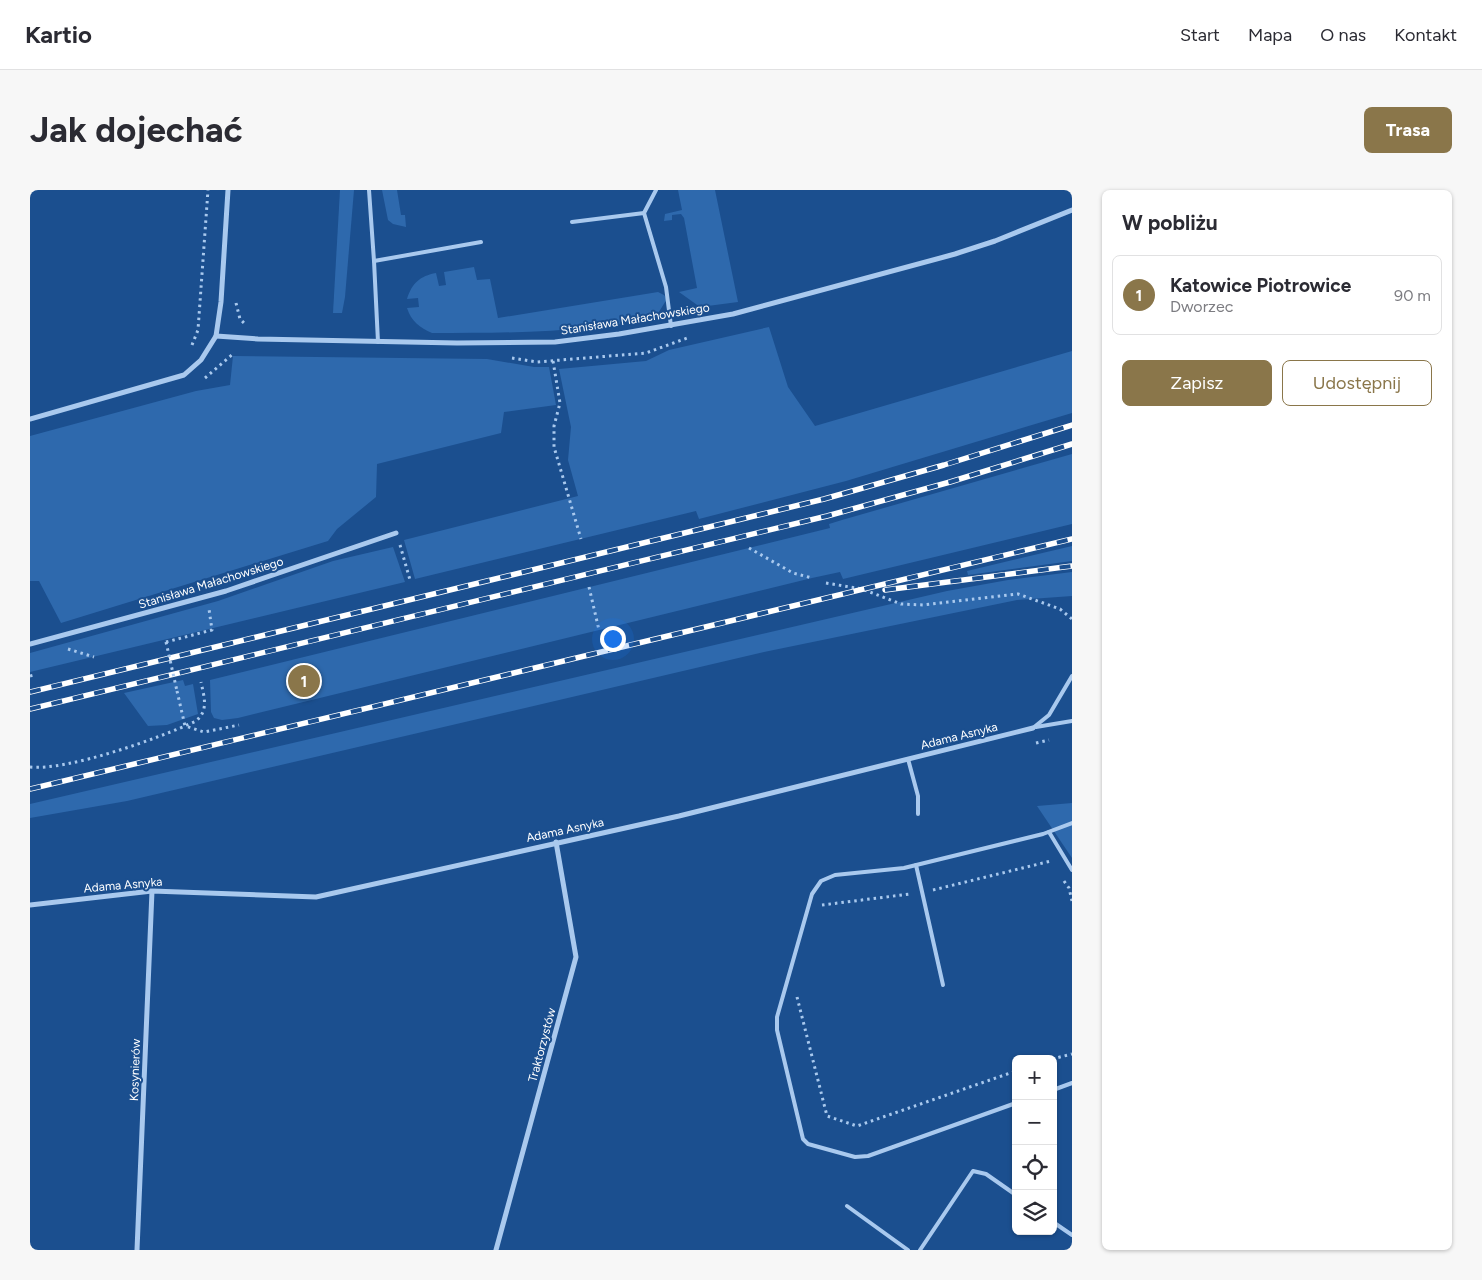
<!DOCTYPE html>
<html lang="pl">
<head>
<meta charset="utf-8">
<style>
	:root { --surface:#fff; --page:#f7f7f7; --text:#2b2b33; --muted:#7c7c81; --line:#e1e1e2; --accent:#8a764a }
	body { margin:0; font-family:Figtree,sans-serif; background:var(--page); color:var(--text) }
	.controls { position:absolute; right:15px; bottom:15px; display:grid; overflow:hidden; border-radius:8px; box-shadow:0 1px 4px #0004 }
	.controls button { width:45px; height:45px; display:grid; place-items:center; padding:0; border:0; border-bottom:1px solid var(--line); background:var(--surface); color:var(--text); font:25px sans-serif }
	.you { position:absolute; left:582px; top:448px; width:18px; height:18px; margin:-12px; border:4px solid #fff; border-radius:50%; background:#1a73e8; box-shadow:0 0 0 8px #1a73e833 }
	.badge { display:grid; place-items:center; width:32px; height:32px; border-radius:50%; background:var(--accent); color:#fff; font-size:16px; font-weight:700 }
	.pin { position:absolute; translate:-50% -50%; border:2px solid #fff; box-shadow:0 1px 5px #0006 }
	.list { margin:0; padding:0; list-style:none }
	h2 { display:flex; justify-content:space-between; align-items:center; height:65px; margin:0; padding:0 20px; font-size:21px }
	h2 small { font-size:16px; font-weight:400; color:var(--muted) }
	.list li { display:grid; grid-template-columns:32px 1fr auto; gap:15px; align-items:center; box-sizing:border-box; height:80px; margin:0 10px 10px; padding:0 10px; border:1px solid var(--line); border-radius:8px }
	.list b { display:block; font-size:19px; white-space:nowrap }
	.list p { margin:0; font-size:16px; white-space:nowrap; color:var(--muted) }
	.list em { font-size:16px; font-style:normal; color:var(--muted) }
	.actions { display:flex; gap:10px; padding:15px 20px }
	.actions a { flex:1; padding:11px 0; border:1px solid var(--accent); border-radius:8px; text-align:center; font-size:18px; color:var(--accent) }
	.actions .main { background:var(--accent); color:#fff }
	.icon { flex:none; width:28px; height:28px; fill:none; stroke:currentColor; stroke-width:2; stroke-linecap:round; stroke-linejoin:round }
	.map { position:relative; flex:none; width:1042px; height:1060px; overflow:hidden; border-radius:8px }
	header { display:flex; align-items:center; gap:30px; box-sizing:border-box; height:70px; padding:0 25px; background:var(--surface); border-bottom:1px solid var(--line) }
	header strong { font-size:24px }
	nav { display:flex; gap:28px; margin-inline-start:auto; font-size:18px }
	.intro { display:flex; align-items:center; justify-content:space-between; box-sizing:border-box; height:120px; padding:0 30px }
	h1 { margin:0; font-size:35px }
	.button { padding:12px 22px; border-radius:8px; background:var(--accent); color:#fff; font-size:18px; font-weight:700 }
	main { display:flex; gap:30px; padding:0 30px }
	aside { flex:1; background:var(--surface); border-radius:8px; box-shadow:0 1px 4px #0004 }
	.map>svg:first-child { display:block }
	.green { fill:#2e69ad }
	.lines { fill:none; stroke-linecap:round; stroke-linejoin:round }
	.path { stroke:#a9c9ee; stroke-width:3; stroke-dasharray:2.5 4; stroke-linecap:butt }
	.service { stroke:#a9c9ee; stroke-width:4 }
	.minor { stroke:#a9c9ee; stroke-width:5 }
	.rail-casing { stroke:#fff; stroke-width:5.5 }
	.rail { stroke:#1b4f8f; stroke-width:4; stroke-dasharray:11; stroke-linecap:butt }
	.path-bridge { stroke:#a9c9ee; stroke-width:3; stroke-dasharray:2.5 4; stroke-linecap:butt }
	.labels { text-anchor:middle; dominant-baseline:central; stroke-width:4; stroke-linejoin:round; paint-order:stroke }
	.street-label { font-size:12px; fill:#fff; stroke:#1b4f8f }
</style>
</head>
<body>
<header>
<strong>Kartio</strong>
<nav><a>Start</a><a>Mapa</a><a>O nas</a><a>Kontakt</a></nav>
</header>
<div class="intro"><h1>Jak dojechać</h1><a class="button">Trasa</a></div>
<main>
<div class="map">
<svg width="1042" height="1060" viewBox="0 0 1042 1060">
	<rect width="100%" height="100%" fill="#1b4f8f"/>
	<!-- green -->
	<g class="green">
		<polygon points="310,0 324,0 315,107 312,123 303,123"/>
		<polygon points="352,0 367,0 371,25 375,25 376,37 363,34 358,30"/>
		<polygon points="648,0 685,0 708,112 670,117 649,102 667,98 654,28 651,24 642,25 642,30 634,31 635,24 652,20"/>
		<path d="M444 77 447 90 460 89 468 128 628 102 634 105 637 109 625 128C605 133 585 135 564 137 510 143 457 143 402 143 390 138 381 131 377 118L389 117 388 108 377 109C382 93 390 86 406 83L409 96 416 95 414 82Z"/>
		<polygon points="739,137 758,197 785,236 1042,161 1042,223 816,291 669,329 666,321 385,389 374,350 548,306 538,270 541,237 529,179 616,171 639,160"/>
		<polygon points="203,166 457,169 504,177 519,177 526,215 474,222 471,243 347,274 346,307 307,339 298,351 31,433 9,391 0,391 0,246 166,201 200,195"/>
		<polygon points="1042,264 1042,334 813,389 810,382 782,388 208,528 192,530 184,528 181,522 180,490 800,338 799,334 812,330"/>
		<polygon points="1042,356 1042,371 938,385 937,381"/>
		<polygon points="363,357 375,392 0,482 0,463 188,411 303,371"/>
		<polygon points="1042,382 1042,406 987,410 734,462 97,611 0,628 0,614 917,401 978,390"/>
		<polygon points="153,490 155,496 163,494 168,524 137,535 118,536 94,503"/>
		<polygon points="1042,613 1042,668 1007,616"/>
	</g>
	<g class="lines">
		<!-- path -->
		<g class="path">
			<polyline points="206,113 210,129 215,134"/>
			<polyline points="162,155 168,140 178,0"/>
			<polyline points="482,168 507,172 616,163 660,147"/>
			<polyline points="523,171 530,213 524,236 524,257 551,349"/>
			<polyline points="175,188 204,163"/>
			<polyline points="370,355 380,390"/>
			<polyline points="719,358 763,383 782,388"/>
			<polyline points="796,393 832,399 871,414 893,415 988,404 1030,419 1042,429"/>
			<polyline points="559,397 569,440"/>
			<polyline points="136,452 182,440 179,419"/>
			<polyline points="38,459 64,467"/>
			<polyline points="0,486 4,485"/>
			<polyline points="147,501 155,536 174,542 209,535"/>
			<polyline points="1006,553 1019,550"/>
			<path d="M0 577C38 581 130 548 166 531 179 520 174 507 171 492"/>
			<polyline points="1034,691 1039,698 1042,711"/>
			<polyline points="903,700 1021,671"/>
			<polyline points="792,715 880,704"/>
			<polyline points="767,807 797,926 827,936 986,881"/>
			<polyline points="1022,869 1042,864"/>
		</g>
		<!-- service -->
		<g class="service">
			<polyline points="339,0 344,71"/>
			<polyline points="614,23 636,97 641,136"/>
			<polyline points="542,32 614,23 626,0"/>
			<polyline points="348,152 344,71 451,52"/>
			<polyline points="1006,537 1042,531"/>
			<polyline points="1003,538 1019,525 1042,486"/>
			<polyline points="878,569 888,606 888,624"/>
			<polyline points="1019,642 1042,680"/>
			<polyline points="886,675 913,795"/>
			<polyline points="1023,900 1042,893"/>
			<polyline points="986,913 838,966 825,967 778,954 773,949 747,840 747,827 782,704 791,691 805,685 874,678 1013,644 1042,633"/>
			<polyline points="817,1016 878,1060"/>
			<polyline points="1023,1032 1042,1045"/>
			<polyline points="890,1060 943,981 956,984 986,1005"/>
		</g>
		<!-- minor -->
		<g class="minor">
			<polyline points="186,146 228,149 427,153 525,152 589,144 703,124 925,64 965,51 1042,20"/>
			<polyline points="0,229 154,185 171,170 186,146 191,112 198,0"/>
			<polyline points="0,454 196,401 366,343"/>
			<polyline points="0,715 122,701 286,707 649,626 1003,538"/>
			<polyline points="107,1060 122,701"/>
			<polyline points="466,1060 546,767 526,652"/>
		</g>
		<!-- rail casing -->
		<g class="rail-casing">
			<g id="rail">
				<polyline points="855,400 1042,376"/>
				<polyline points="0,502 794,309 914,275 1042,235"/>
				<polyline points="0,519 797,326 920,292 1042,254"/>
				<polyline points="0,599 1042,349"/>
			</g>
		</g>
		<!-- rail -->
		<use href="#rail" class="rail"/>
		<!-- path-bridge -->
		<polyline class="path-bridge" points="136,452 147,501"/>
	</g>
	<g class="labels">
		<!-- street labels -->
		<g class="street-label">
			<text transform="translate(605 129) rotate(-9)">Stanisława Małachowskiego</text>
			<text transform="translate(181 393) rotate(-17)">Stanisława Małachowskiego</text>
			<text transform="translate(929 546) rotate(-14)">Adama Asnyka</text>
			<text transform="translate(535 640) rotate(-12)">Adama Asnyka</text>
			<text transform="translate(93 695) rotate(-5)">Adama Asnyka</text>
			<text transform="translate(512 855) rotate(-75)">Traktorzystów</text>
			<text transform="translate(105 880) rotate(-88)">Kosynierów</text>
		</g>
	</g>
</svg>
<div class="controls">
<button>+</button>
<button>−</button>
<button><svg class="icon" aria-label="locate" viewBox="0 0 24 24"><circle cx="12" cy="12" r="6"/><path d="M12 2v4M12 18v4M2 12h4M18 12h4"/></svg></button>
<button><svg class="icon" aria-label="layers" viewBox="0 0 24 24"><path d="M12 4l9 5-9 5-9-5zM3 14l9 5 9-5"/></svg></button>
</div>
<div class="you"></div>
<div class="pin badge" style="left:274px;top:491px">1</div>
</div>
<aside>
<h2>W pobliżu<small></small></h2>
<ul class="list">
<li><span class="badge">1</span><div><b>Katowice Piotrowice</b><p>Dworzec</p></div><em>90 m</em></li>
</ul>
<div class="actions"><a class="main">Zapisz</a><a>Udostępnij</a></div>
</aside>
</main>
</body>
</html>
